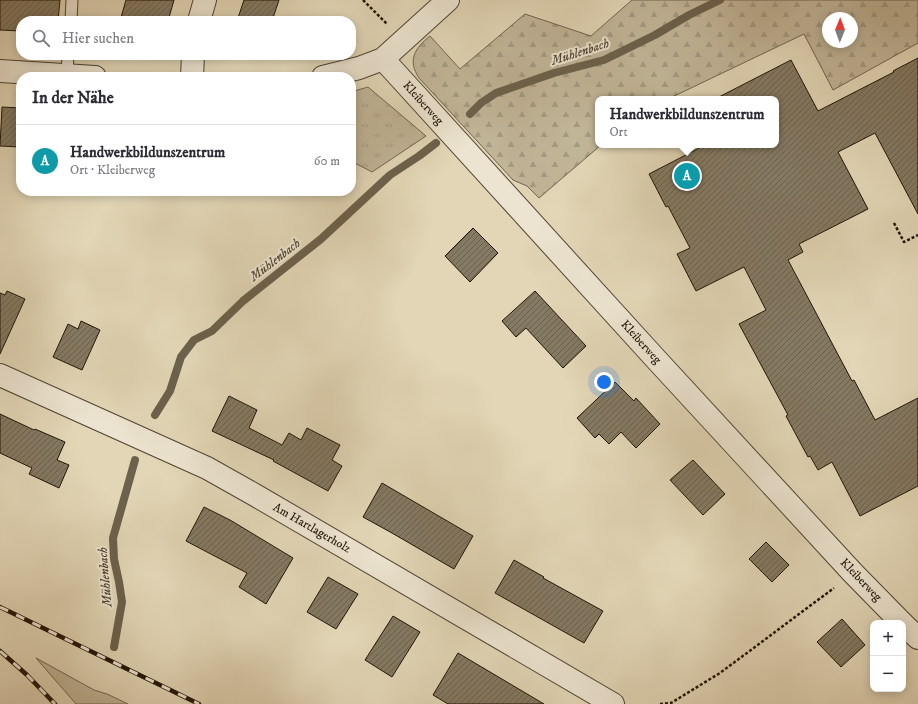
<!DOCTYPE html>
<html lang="de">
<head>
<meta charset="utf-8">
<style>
	:root { --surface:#fff; --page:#f2f2f3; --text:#2b2b33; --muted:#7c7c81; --line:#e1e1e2; --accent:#8f2418 }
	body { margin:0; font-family:"IM FELL DW Pica",serif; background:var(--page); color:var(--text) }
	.controls { position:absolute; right:12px; bottom:12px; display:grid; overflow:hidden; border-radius:8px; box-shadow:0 2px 10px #0003 }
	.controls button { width:36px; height:36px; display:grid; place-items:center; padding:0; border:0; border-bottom:1px solid var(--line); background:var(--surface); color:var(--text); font:20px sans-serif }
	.compass { position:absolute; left:822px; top:12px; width:36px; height:36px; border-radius:50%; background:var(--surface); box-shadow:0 2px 10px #0003; rotate:1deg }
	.you { position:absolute; left:604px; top:382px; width:14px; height:14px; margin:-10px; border:3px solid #fff; border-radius:50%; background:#1a73e8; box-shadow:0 0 0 6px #1a73e833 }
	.badge { display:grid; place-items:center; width:26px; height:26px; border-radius:50%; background:var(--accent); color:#fff; font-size:13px; font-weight:700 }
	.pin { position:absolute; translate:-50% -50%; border:2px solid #fff; box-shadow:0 1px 4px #0006 }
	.popup { position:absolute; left:595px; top:96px; width:184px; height:52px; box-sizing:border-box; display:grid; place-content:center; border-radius:8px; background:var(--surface); filter:drop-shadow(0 1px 3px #0005); font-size:13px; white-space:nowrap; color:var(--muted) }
	.popup b { font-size:15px; color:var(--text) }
	.popup::after { content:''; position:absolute; left:50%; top:100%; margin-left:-8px; border:8px solid transparent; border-top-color:var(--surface) }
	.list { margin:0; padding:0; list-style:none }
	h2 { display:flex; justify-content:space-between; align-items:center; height:52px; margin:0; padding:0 16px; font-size:17px }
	h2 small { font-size:13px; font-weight:400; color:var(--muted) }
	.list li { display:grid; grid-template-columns:26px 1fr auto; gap:12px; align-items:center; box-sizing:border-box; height:72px; padding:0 16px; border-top:1px solid var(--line) }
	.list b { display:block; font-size:15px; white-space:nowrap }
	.list p { margin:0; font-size:13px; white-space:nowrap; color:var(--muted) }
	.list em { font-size:13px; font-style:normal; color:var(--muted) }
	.icon { flex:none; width:22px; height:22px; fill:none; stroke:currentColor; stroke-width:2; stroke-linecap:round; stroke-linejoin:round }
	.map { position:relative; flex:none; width:918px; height:704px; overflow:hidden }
	.search { position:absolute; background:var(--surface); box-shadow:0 2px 10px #0003; left:16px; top:16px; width:340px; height:44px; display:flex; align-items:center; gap:10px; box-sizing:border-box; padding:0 14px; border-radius:16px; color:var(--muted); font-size:15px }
	.panel { position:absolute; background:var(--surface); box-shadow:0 2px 10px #0003; left:16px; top:72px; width:340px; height:124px; border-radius:16px }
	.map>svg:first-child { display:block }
	.green { fill:#c1b598; stroke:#706450 }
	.forest { fill:url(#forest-firs); stroke:#706450; fill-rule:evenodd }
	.park { fill:url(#park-tufts); stroke:#706450 }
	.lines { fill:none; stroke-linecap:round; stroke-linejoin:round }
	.stream { stroke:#6c614c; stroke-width:8 }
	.building { fill:url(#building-hatch); stroke:#1f1407 }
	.service-casing { stroke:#504433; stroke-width:13 }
	.minor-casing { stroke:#504433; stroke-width:24 }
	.path { stroke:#1f1407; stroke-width:2.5; stroke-dasharray:3 2; stroke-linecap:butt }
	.service { stroke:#ece4d0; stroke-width:11 }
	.minor { stroke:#ece4d0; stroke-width:22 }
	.rail-casing { stroke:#1f1407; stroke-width:4.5 }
	.rail { stroke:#ece4d0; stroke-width:3; stroke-dasharray:9; stroke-linecap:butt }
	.labels { text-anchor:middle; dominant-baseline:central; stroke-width:4; stroke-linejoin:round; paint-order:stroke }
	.street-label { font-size:12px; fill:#1f1407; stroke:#ece4d0 }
	.water-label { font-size:13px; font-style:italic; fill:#534735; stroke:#ece4d0 }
</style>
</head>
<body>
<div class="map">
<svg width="918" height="704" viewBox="0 0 918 704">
	<defs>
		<pattern id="forest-firs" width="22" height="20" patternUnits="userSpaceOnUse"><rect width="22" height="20" fill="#c1b598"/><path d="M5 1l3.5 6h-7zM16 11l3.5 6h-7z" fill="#a59b82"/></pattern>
		<pattern id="park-tufts" width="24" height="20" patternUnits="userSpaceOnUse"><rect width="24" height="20" fill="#c1b598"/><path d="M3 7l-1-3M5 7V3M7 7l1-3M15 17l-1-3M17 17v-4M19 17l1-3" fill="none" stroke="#a59b82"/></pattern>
		<pattern id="building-hatch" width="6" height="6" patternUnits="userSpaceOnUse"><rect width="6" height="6" fill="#847962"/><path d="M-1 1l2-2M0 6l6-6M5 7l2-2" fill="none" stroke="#6b624f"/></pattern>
	</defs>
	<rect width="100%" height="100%" fill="#e2d6b6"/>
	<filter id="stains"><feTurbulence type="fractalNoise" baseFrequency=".005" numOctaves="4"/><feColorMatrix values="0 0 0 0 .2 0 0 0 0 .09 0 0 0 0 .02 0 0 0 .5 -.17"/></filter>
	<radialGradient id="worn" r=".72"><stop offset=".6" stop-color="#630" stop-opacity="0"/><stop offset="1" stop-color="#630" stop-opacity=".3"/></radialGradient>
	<!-- green -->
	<polygon class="green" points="36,658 94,690 107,694 128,704 76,704"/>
	<!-- forest -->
	<path class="forest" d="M632 0H918V43L833 90 804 34 668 99H598V145H601L539 198 527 186 513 180 419 78C407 60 415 48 430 36L460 69 525 14 591 36ZM828 18H852V42H828Z"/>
	<!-- park -->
	<polygon class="park" points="368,87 426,136 372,172 351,161 351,92"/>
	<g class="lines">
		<!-- stream -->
		<g class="stream">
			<polyline points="470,114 481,103 496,93 554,73 604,60 655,35 689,15 720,0"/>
			<polyline points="155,415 170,391 181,357 194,340 212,331 243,301 321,239 390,175 419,156 436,143"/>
			<polyline points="114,647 122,602 119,582 114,559 113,538 135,460"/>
		</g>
	</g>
	<!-- building -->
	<g class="building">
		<polygon points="0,0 60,0 58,21 21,21 21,31 0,30"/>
		<polygon points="126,0 174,0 168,21 120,21"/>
		<polygon points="244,0 279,0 272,21 237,21"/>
		<polygon points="918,58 918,214 875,133 838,152 868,209 799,244 803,252 788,260 852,381 854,380 875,420 918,398 918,486 860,516 832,462 818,470 810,456 808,457 786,416 788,415 739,324 766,310 744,267 696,291 677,254 690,248 668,206 666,207 649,174 705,145 776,145 776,99 715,99 791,60 818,111 894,72 893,71"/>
		<polygon points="2,107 21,108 21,147 0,146"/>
		<polygon points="473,228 498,253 470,282 445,256"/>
		<polygon points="7,291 25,299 0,354 0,293 5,295"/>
		<polygon points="535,291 586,346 563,368 526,328 516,337 502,321"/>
		<polygon points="81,321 100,330 82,370 53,357 68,324 78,329"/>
		<polygon points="615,382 634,401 636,398 660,424 636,448 621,432 609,444 599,434 595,438 577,418"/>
		<polygon points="229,396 257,410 249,428 282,445 289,433 301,440 307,428 340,445 332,460 342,466 328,491 273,461 274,460 212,431"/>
		<polygon points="0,414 34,430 35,429 65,442 57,460 69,465 59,488 29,474 32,468 0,453"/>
		<polygon points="693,460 725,494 703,515 670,480"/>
		<polygon points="382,483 473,536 454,569 392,533 363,517"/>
		<polygon points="204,507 230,520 293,558 266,604 239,587 247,573 186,541"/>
		<polygon points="766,542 789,565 772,582 749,559"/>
		<polygon points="514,560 544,577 543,578 603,611 584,643 495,593"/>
		<polygon points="328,577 358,594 336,629 307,612"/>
		<polygon points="393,616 420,632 392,677 365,660"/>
		<polygon points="842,619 865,645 841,667 817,642"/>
		<polygon points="458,653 544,704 448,704 433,695"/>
	</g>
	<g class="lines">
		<!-- service casing -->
		<g class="service-casing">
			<g id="service">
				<polyline points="71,21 72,0"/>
				<polyline points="67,75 68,55"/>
			</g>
		</g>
		<!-- minor casing -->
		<g class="minor-casing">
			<g id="minor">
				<polyline points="199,21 205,0"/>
				<polyline points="383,59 654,357 853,573 902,623"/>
				<polyline points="0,71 95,77"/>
				<polyline points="192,77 193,55"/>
				<polyline points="323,77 359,68 383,59 448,0"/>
				<polyline points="0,375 207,468 255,495 613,704"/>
				<polyline points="903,624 918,638"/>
			</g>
		</g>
		<!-- path -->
		<g class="path">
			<polyline points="363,0 387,24"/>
			<polyline points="894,223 904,242 918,235"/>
			<polyline points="660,704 671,703 720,673 834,588"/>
		</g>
		<!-- service -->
		<use href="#service" class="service"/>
		<!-- minor -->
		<use href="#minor" class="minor"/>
		<!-- rail casing -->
		<g class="rail-casing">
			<g id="rail">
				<polyline points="0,607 199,704"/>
				<polyline points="0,651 27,675 55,704"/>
			</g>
		</g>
		<!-- rail -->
		<use href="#rail" class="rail"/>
	</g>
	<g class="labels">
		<!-- street labels -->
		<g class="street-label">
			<text transform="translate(423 103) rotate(48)">Kleiberweg</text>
			<text transform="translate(641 342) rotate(48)">Kleiberweg</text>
			<text transform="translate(312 528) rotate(30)">Am Hartlagerholz</text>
			<text transform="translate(861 580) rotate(46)">Kleiberweg</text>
		</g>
		<!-- water labels -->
		<g class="water-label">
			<text transform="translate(580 52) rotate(-18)">Mühlenbach</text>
			<text transform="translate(275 260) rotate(-38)">Mühlenbach</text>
			<text transform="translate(105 577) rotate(-95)">Mühlenbach</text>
		</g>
	</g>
	<rect width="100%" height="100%" filter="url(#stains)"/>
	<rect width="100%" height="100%" fill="url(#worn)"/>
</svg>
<div class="controls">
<button>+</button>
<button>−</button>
</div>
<svg class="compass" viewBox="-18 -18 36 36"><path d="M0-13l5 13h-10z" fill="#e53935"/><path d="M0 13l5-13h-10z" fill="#7c7c81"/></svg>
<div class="you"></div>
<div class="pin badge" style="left:687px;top:176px;background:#0f9aa8">A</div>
<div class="popup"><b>Handwerkbildunszentrum</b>Ort</div>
<div class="search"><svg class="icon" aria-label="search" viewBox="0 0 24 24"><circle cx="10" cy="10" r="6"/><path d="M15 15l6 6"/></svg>Hier suchen</div>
<section class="panel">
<h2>In der Nähe<small></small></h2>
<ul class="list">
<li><span class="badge" style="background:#0f9aa8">A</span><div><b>Handwerkbildunszentrum</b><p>Ort · Kleiberweg</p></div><em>60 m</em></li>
</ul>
</section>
</div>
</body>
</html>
